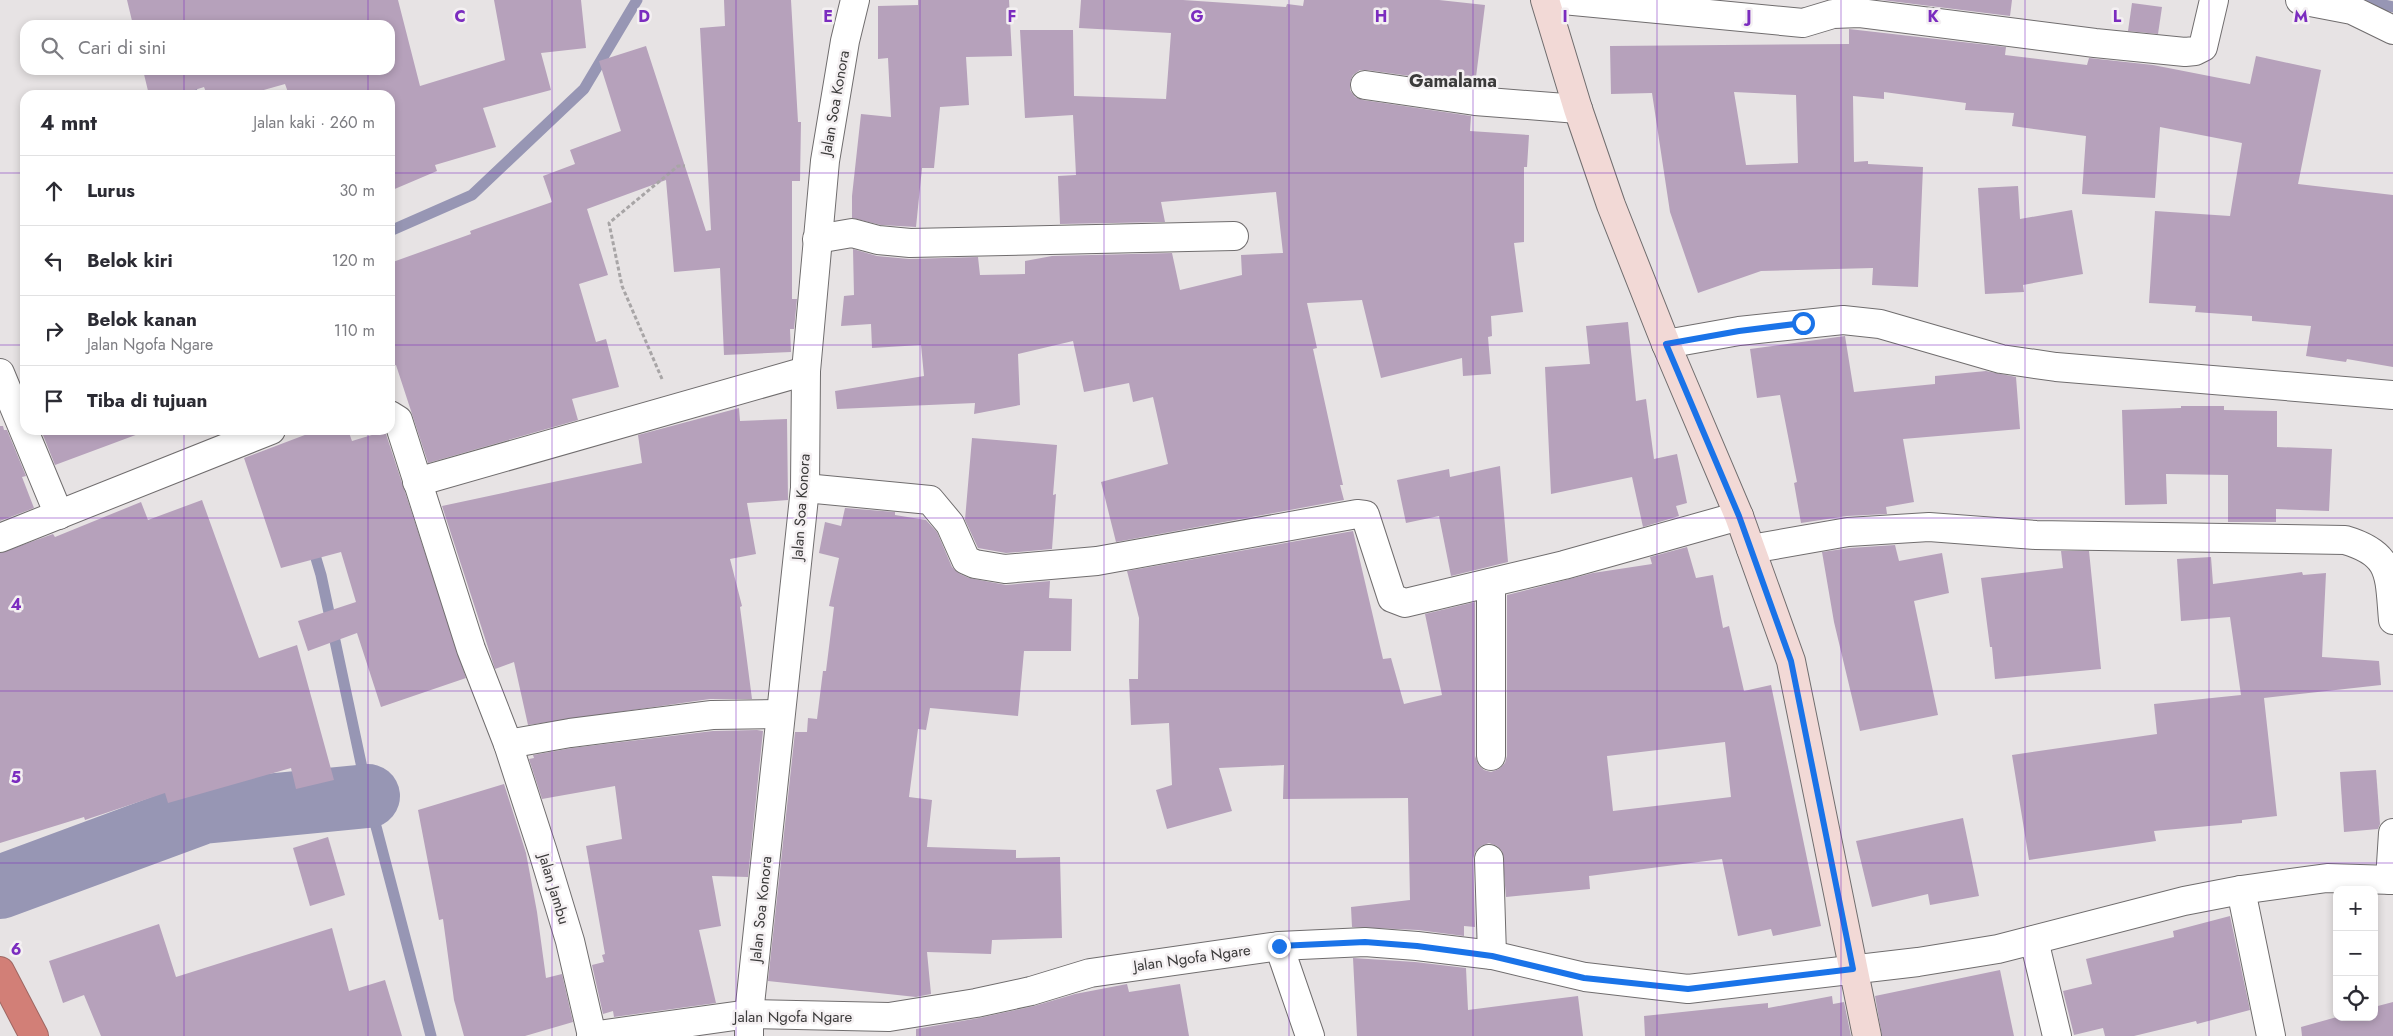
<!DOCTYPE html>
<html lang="id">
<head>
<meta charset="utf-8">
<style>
	:root { --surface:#fff; --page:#f7f7f7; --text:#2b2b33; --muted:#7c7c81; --line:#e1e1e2 }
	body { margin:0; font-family:Jost,sans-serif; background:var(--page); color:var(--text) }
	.controls { position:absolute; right:15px; bottom:15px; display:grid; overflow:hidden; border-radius:10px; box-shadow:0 2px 8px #0003 }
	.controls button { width:45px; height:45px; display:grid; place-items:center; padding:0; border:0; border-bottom:1px solid var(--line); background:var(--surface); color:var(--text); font:25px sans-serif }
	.stop { position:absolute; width:15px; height:15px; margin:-11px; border:4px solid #1a73e8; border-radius:50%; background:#fff }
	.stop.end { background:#1a73e8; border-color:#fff; box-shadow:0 1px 5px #0008 }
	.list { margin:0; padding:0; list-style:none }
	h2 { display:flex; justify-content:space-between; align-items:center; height:65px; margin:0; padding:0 20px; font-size:21px }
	h2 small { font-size:16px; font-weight:400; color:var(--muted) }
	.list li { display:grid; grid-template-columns:32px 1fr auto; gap:15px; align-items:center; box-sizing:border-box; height:70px; padding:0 20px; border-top:1px solid var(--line) }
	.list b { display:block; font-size:19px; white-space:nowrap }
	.list p { margin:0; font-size:16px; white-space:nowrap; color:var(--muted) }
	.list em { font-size:16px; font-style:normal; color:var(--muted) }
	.icon { flex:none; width:28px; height:28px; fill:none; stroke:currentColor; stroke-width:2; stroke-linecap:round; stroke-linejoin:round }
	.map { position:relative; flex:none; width:2393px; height:1036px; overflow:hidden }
	.search { position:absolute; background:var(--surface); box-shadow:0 2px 8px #0003; left:20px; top:20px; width:375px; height:55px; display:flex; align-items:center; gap:12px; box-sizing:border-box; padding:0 18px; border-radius:15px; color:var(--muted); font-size:19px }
	.panel { position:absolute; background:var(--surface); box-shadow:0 2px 8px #0003; left:20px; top:90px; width:375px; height:345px; border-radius:15px }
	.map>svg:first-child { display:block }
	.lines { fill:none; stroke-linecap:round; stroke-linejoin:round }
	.stream { stroke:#9796b4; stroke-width:11 }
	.river { stroke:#9796b4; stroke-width:64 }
	.building { fill:#b6a1bb; fill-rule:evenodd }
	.street-casing { stroke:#706d6e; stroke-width:30 }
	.secondary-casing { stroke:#706d6e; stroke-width:30 }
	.highway-casing { stroke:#9d6762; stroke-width:30 }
	.path { stroke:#a8a5a6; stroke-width:3; stroke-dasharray:4 2.5; stroke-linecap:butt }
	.street { stroke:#fff; stroke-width:28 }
	.secondary { stroke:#f2d9d6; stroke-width:28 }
	.highway { stroke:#d27f77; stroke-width:28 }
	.route { stroke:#1a73e8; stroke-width:6 }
	.grid { fill:none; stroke:#7b2cbf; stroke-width:1; stroke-opacity:0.55 }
	.labels { text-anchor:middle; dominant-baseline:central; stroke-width:5; stroke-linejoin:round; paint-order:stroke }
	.street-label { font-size:15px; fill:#3b3a3a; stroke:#f4f0f2 }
	.quarter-label { font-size:18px; font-weight:bold; fill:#3b3a3a; stroke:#f4f0f2 }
	.grid-label { font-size:16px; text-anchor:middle; font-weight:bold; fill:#7b2cbf; stroke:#f4f0f2; stroke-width:5; stroke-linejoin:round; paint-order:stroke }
</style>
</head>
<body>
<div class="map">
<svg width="2393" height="1036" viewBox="0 0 2393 1036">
	<rect width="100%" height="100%" fill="#e7e3e4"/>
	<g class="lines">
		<!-- stream -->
		<g class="stream">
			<polyline points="2362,0 2393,7"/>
			<polyline points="185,70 193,95"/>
			<polyline points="390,231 472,195 584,89 637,0"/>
			<polyline points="312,545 321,575 368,796 431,1036"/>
		</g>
		<!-- river -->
		<polyline class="river" points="0,887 203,812 368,796"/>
	</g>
	<!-- building -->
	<g class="building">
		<polygon points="127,0 398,0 420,86 505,60 494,0 581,0 586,48 541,53 551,90 483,108 496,147 435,165 437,171 390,191 390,95 289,95 285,84 246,95 207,95 204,87 179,95 149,95 143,70 390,70 390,25 133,25"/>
		<polygon points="724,0 791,0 798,122 801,122 800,181 792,181 792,299 797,299 794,329 790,329 791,352 724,355 720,268 674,272 666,180 587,209 608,275 579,284 596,342 606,339 619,387 572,399 578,420 428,463 396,365 390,367 390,263 471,234 470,231 552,202 543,176 575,164 570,150 621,131 599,61 646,46 706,231 711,230 700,28 725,26"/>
		<polygon points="918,0 1009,0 1012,56 966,57 969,105 940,107 934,168 922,168 916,227 881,225 852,218 852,196 861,114 891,117 888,58 878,59 878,6 918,5"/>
		<polygon points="1081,0 1183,0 1286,7 1287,4 1303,6 1304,0 1439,0 1485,5 1475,85 1367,70 1360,70 1353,75 1350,82 1350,90 1355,97 1363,100 1471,116 1470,131 1529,135 1527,167 1524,167 1524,242 1514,243 1523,312 1491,316 1492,336 1488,337 1491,374 1463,376 1462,358 1381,378 1362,300 1307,303 1317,348 1313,349 1343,485 1340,485 1344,500 1116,542 1101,482 1168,464 1153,397 1133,402 1129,383 1084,392 1073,341 1018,354 1020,405 974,414 975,403 837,409 835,391 924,376 921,345 872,348 871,324 841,326 844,296 854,295 853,249 877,256 909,259 978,257 980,275 1025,274 1025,261 1052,256 1172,253 1180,290 1242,275 1241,255 1283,253 1276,192 1161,202 1165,222 1060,224 1058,176 1076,175 1073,115 1025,118 1020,30 1073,30 1074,96 1166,99 1171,33 1079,28"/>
		<polygon points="1882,0 2012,0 2010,16"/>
		<polygon points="2132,3 2162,7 2158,34 2128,31"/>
		<path d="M1849 29 2006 47 2005 55 2087 65 2089 58 2153 65 2250 84 2256 56 2321 70 2298 184 2393 195V367L2347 359 2346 362 2306 356 2311 326 2252 321V316L2195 312 2196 306 2149 303 2155 211 2230 216 2242 143 2160 127 2155 198 2082 194 2086 136 2012 126 2014 113 1965 110 1966 103 1884 92V99L1853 96 1854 162 1868 161V164L1923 167 1918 287 1872 285 1873 268 1761 271 1698 293 1670 212 1652 93 1611 94 1610 46 1849 44ZM1734 92 1796 95 1798 163 1746 165Z"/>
		<polygon points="2018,186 2020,219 2072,210 2083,274 2023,285 2024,292 1985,294 1978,188"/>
		<polygon points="1628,322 1636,401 1646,399 1654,459 1677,454 1687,503 1676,506 1679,516 1643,527 1632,477 1551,494 1545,367 1590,364 1586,326"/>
		<polygon points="1845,336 1854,392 1935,384 1935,376 1986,371 2016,377 2020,429 1903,439 1914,502 1886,507 1887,514 1847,516 1801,523 1794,483 1797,482 1780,395 1757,398 1750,349"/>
		<polygon points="2181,406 2224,406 2224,410 2277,411 2277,447 2332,449 2329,511 2276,509 2276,522 2228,522 2228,475 2166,474 2167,504 2125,505 2122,410 2181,408"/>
		<polygon points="739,408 740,421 787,419 788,500 747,503 756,554 730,559 742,606 740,607 752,699 710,699 528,725 514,662 495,669 442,506 642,463 638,435"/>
		<polygon points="0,426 3,426 4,430 7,430 26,476 22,477 34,508 0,521"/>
		<polygon points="41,430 141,430 141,433 55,465"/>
		<polygon points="318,430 348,430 352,441 385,431 466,678 381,707 357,633 308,651 298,621 356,602 341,552 281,568 244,458"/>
		<polygon points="972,438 1057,445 1053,495 1056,494 1052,549 1006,553 978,548 965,520"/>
		<polygon points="1500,466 1508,562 1451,576 1439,516 1406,523 1397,480 1449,469 1450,477"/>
		<polygon points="202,500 259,658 297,645 334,780 296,789 291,768 168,803 165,793 85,820 84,817 0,843 0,553 53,534 55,537 141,502 148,520"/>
		<polygon points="845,508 895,512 895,515 926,520 937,532 952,567 960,574 969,578 1006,585 1050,581 1049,598 1072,599 1071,651 1024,651 1018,716 930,708 926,730 918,729 909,797 932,800 927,847 1016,850 1016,858 1060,857 1062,938 992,940 991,954 927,952 931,994 916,997 768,981 795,732 807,732 808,718 817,719 823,671 826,671 834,607 829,606 839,558 819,553 825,522 841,526"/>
		<path d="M1353 531 1383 659 1391 658 1404 704 1442 695 1425 614 1475 602V756L1478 764 1484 770 1491 772 1499 769 1505 763 1507 756V595L1593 573 1652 564 1650 557 1687 547 1696 578 1713 575 1723 628 1729 626 1744 691 1771 685 1821 926 1773 936 1771 929 1738 936 1722 859 1589 876 1590 889 1506 897 1502 851 1497 846 1489 843 1481 846 1475 852 1473 859 1475 927 1464 926V936L1418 930 1352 927 1351 907 1410 900 1408 798 1283 799 1284 765 1219 768 1232 811 1167 829 1156 790 1172 785 1169 723 1131 725 1129 679H1138L1139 618 1127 571ZM1725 742 1731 797 1613 811 1607 756Z"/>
		<polygon points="1895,545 1899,561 1942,553 1949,593 1914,601 1938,715 1860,731 1834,622 1822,552 1850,548"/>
		<polygon points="2061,551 2089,551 2101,669 1995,679 1992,647 1990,647 1981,578 2063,568"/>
		<polygon points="2211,557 2213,584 2302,572 2303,575 2326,573 2322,657 2379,661 2381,685 2264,698 2277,816 2242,820 2242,823 2154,831 2156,841 2029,860 2012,755 2157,734 2154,704 2241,695 2230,617 2181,621 2177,559"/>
		<polygon points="757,730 763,731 748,877 712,876 721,926 699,930 716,1003 614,1017 613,1011 603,1014 592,965 604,962 602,955 605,954 586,846 622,839 615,786 542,799 529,759 534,758 533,755 572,748 713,731"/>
		<polygon points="2376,770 2380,824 2378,829 2344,832 2340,772"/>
		<polygon points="504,784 526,853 537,912 546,978 562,974 573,1022 525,1036 464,1036 454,1000 443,919 439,920 418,810"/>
		<polygon points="1963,818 1979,896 1930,905 1928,894 1872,907 1856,841"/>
		<polygon points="328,837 345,895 310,906 293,848"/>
		<polygon points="2230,916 2250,1010 2197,1024 2196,1021 2134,1036 2105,1036 2103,1028 2074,1035 2063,991 2092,984 2086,959 2174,937 2173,931"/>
		<polygon points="159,924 176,977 332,928 349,991 385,980 402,1036 101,1036 84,995 63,1003 49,961"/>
		<polygon points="1353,958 1415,962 1466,968 1468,1010 1578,996 1583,1036 1357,1036"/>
		<polygon points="2000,970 2014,1036 1882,1036 1875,996"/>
		<polygon points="1127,984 1129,992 1180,984 1189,1036 916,1036 916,1029 979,1018 1034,1006 1075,994"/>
		<polygon points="1832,996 1833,1004 1844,1002 1851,1036 1645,1036 1644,1016 1768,1003 1768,1008"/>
		<polygon points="2393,1002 2393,1036 2302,1036 2301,1027 2337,1017 2374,1017 2374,1007"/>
	</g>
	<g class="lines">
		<!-- street casing -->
		<g class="street-casing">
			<g id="street">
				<polyline points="1563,0 1803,23 1833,14 1860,13 2095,43 2185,52 2195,51 2203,47 2214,0"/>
				<polyline points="2300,0 2352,10 2393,30"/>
				<polyline points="1365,85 1475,101 1578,109"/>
				<polyline points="817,239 852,233 878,240 910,243 1234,236"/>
				<polyline points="1666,344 1739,331 1843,320 1880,324 2001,359 2056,367 2393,395"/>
				<polyline points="0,373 59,515"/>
				<polyline points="390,415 398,420 471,649 508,744 543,852 570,941 592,1036"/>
				<polyline points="417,482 806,371"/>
				<polyline points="805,488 930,500 950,524 966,560 975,564 1005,569 1097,561 1357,514 1365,515 1392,598 1405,603 1564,565 1739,516"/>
				<polyline points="0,538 271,430"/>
				<path d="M1751 549 1848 532 1929 527 2036 535 2345 540C2393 554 2389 575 2393 620"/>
				<polyline points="1491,583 1491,756"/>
				<polyline points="508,744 570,733 712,715 780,714"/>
				<polyline points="1489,859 1492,955"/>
				<polyline points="2390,880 2393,833"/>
				<polyline points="2241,890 2271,1036"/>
				<polyline points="2034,940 2057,1036"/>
				<polyline points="1279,946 1310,1036"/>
				<polyline points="591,1036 749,1014 889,1017 976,1003 1031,991 1090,973 1279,946 1365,942 1417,946 1492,955 1585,977 1688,989 1918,962 1998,949 2184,901 2241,890 2327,878 2393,880"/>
				<polyline points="749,1036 749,1014 805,488 806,371 825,161 845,41 855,0"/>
			</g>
		</g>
		<!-- secondary casing -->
		<g class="secondary-casing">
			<polyline id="secondary" points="1545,0 1578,109 1611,205 1666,344 1739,516 1791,661 1867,1036"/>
		</g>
		<!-- highway casing -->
		<g class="highway-casing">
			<polyline id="highway" points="0,971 34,1036"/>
		</g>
		<!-- path -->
		<polyline class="path" points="662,379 622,286 609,223 678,166 685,166"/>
		<!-- street -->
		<use href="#street" class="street"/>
		<!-- secondary -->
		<use href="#secondary" class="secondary"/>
		<!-- highway -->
		<use href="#highway" class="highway"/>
	</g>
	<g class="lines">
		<!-- route -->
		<polyline class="route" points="1279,946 1365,942 1417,946 1492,956 1584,978 1688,989 1853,969 1791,661 1739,516 1666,344 1739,331 1803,323"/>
	</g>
	<!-- grid -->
	<path class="grid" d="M184 0V25M368 0V25M552 0V1036M736 0V1036M920 0V1036M1104 0V1036M1289 0V1036M1473 0V1036M1657 0V1036M1841 0V1036M2025 0V1036M2209 0V1036M184 70V95M368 70V95M0 173H25M390 173H2393M0 345H25M390 345H2393M184 430V1036M368 430V1036M0 518H2393M0 691H2393M0 863H2393"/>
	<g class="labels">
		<!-- street labels -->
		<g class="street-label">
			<text transform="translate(835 103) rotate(-80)">Jalan Soa Konora</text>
			<text transform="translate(801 507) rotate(-86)">Jalan Soa Konora</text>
			<text transform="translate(554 889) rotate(73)">Jalan Jambu</text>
			<text transform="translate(761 909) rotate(-84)">Jalan Soa Konora</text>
			<text transform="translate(1192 958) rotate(-8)">Jalan Ngofa Ngare</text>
			<text x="793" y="1017">Jalan Ngofa Ngare</text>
		</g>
		<!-- quarter labels -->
		<g class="quarter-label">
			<text x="1453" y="81">Gamalama</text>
		</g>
	</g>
	<g class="grid-label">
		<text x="460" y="22">C</text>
		<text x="644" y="22">D</text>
		<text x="828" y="22">E</text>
		<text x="1012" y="22">F</text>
		<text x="1197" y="22">G</text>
		<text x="1381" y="22">H</text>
		<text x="1565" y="22">I</text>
		<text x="1749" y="22">J</text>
		<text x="1933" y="22">K</text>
		<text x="2117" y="22">L</text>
		<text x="2301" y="22">M</text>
		<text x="16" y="610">4</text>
		<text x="16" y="783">5</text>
		<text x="16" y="955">6</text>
	</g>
</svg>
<div class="controls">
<button>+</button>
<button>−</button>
<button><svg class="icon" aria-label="locate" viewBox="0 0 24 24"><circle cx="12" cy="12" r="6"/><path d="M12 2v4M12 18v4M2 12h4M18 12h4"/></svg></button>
</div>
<div class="stop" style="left:1803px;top:323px"></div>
<div class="stop end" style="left:1279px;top:946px"></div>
<div class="search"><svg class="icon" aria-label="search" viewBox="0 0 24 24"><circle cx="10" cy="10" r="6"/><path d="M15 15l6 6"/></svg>Cari di sini</div>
<section class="panel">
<h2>4 mnt<small>Jalan kaki · 260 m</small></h2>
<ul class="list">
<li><svg class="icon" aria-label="ahead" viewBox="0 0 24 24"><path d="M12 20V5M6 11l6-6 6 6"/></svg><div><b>Lurus</b></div><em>30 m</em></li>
<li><svg class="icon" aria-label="left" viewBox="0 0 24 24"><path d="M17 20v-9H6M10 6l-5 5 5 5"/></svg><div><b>Belok kiri</b></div><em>120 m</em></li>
<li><svg class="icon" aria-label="right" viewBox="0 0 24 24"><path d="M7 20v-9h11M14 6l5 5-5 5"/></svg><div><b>Belok kanan</b><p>Jalan Ngofa Ngare</p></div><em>110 m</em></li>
<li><svg class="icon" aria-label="arrive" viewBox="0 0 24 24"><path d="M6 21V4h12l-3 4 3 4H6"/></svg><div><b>Tiba di tujuan</b></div></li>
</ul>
</section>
</div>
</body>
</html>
